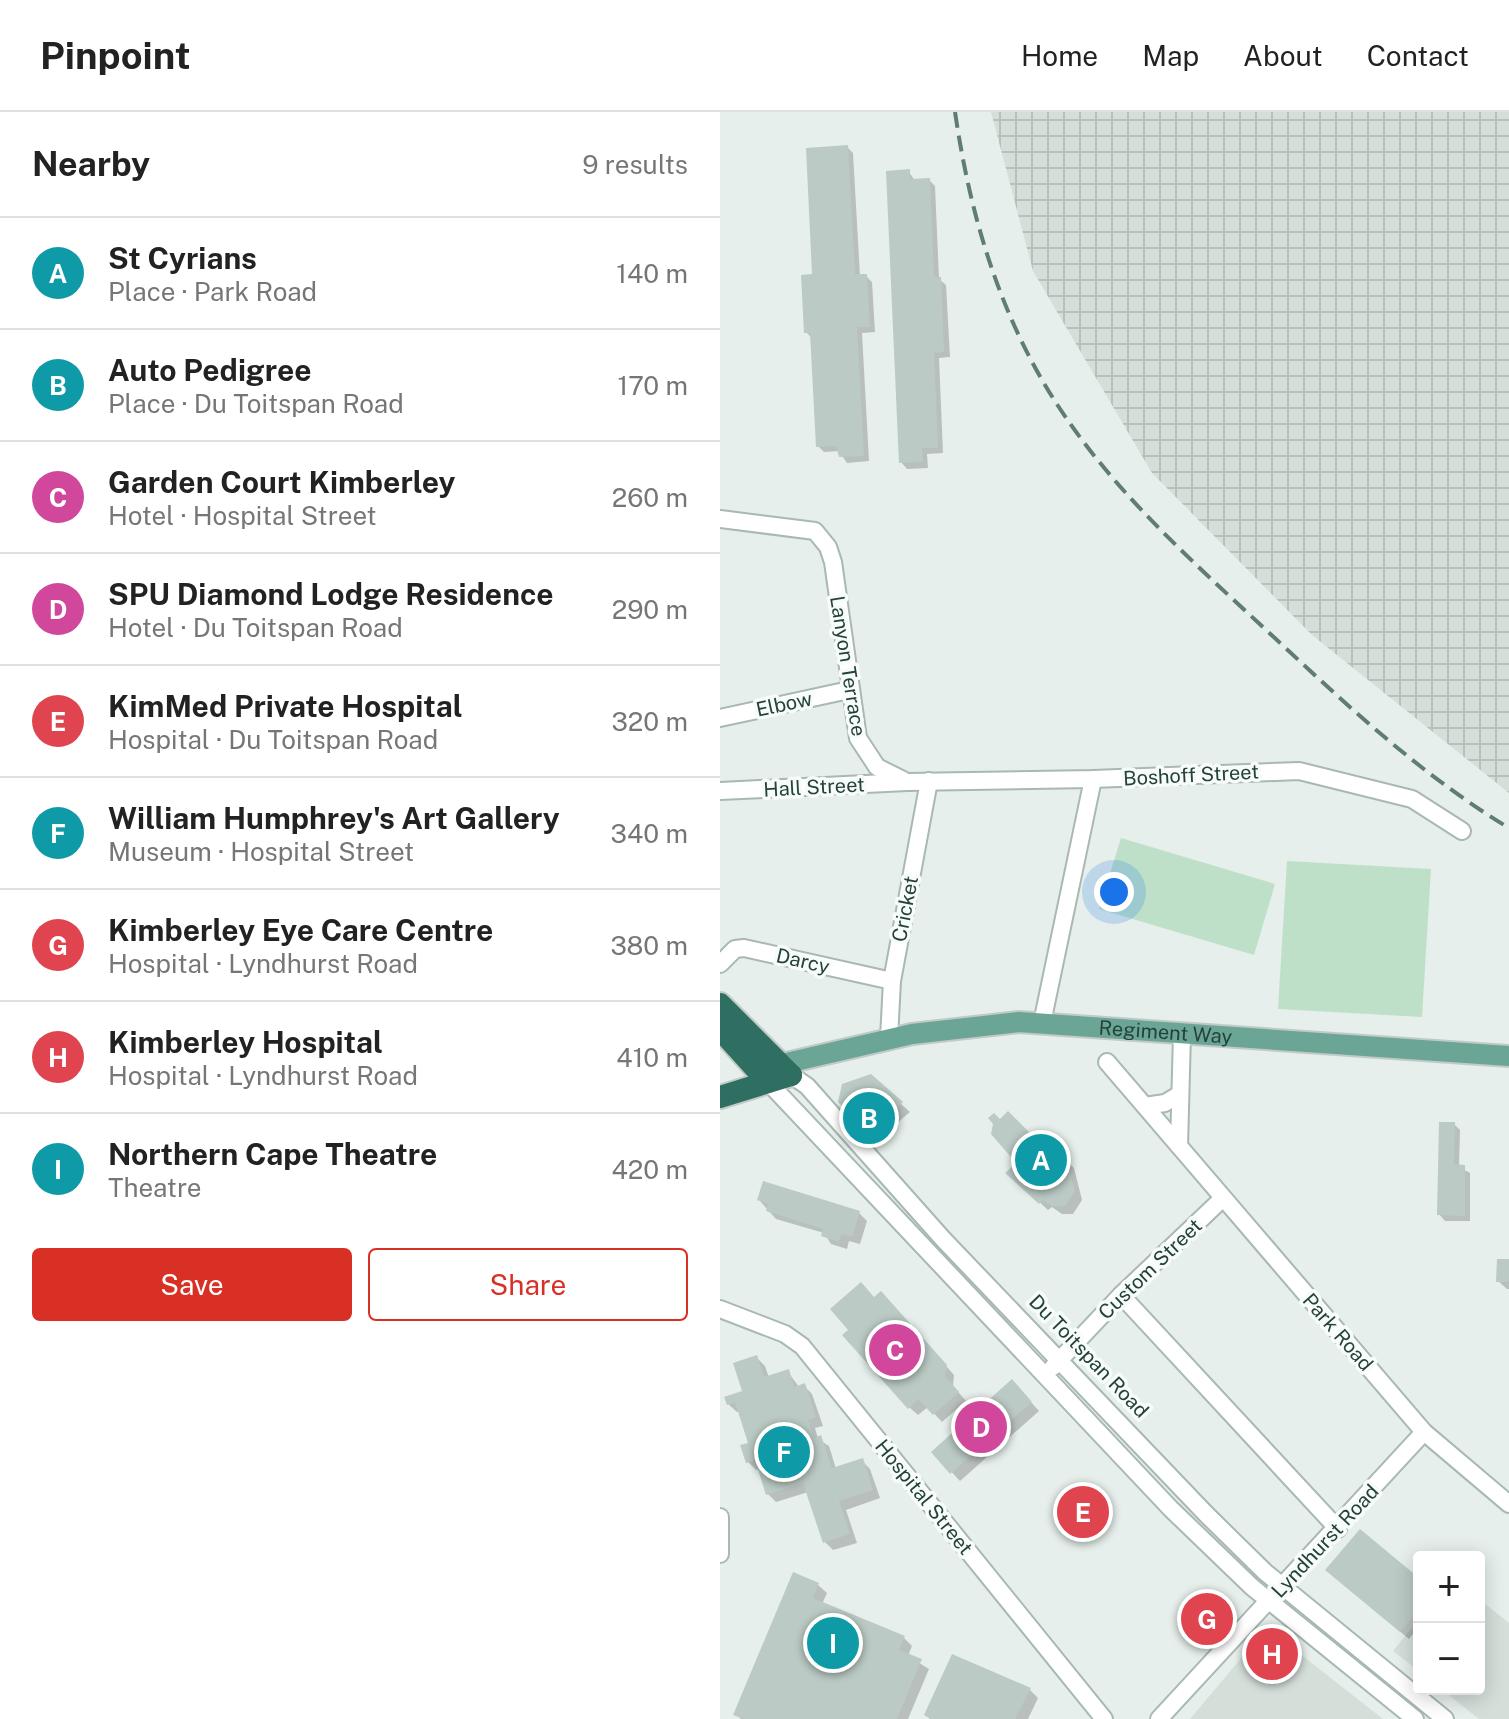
<!DOCTYPE html>
<html lang="en">
<head>
<meta charset="utf-8">
<style>
	:root { --surface:#fff; --page:#f2f2f2; --text:#222; --muted:#767676; --line:#e0e0e0; --accent:#d93025 }
	body { margin:0; font-family:"Public Sans",sans-serif; background:var(--page); color:var(--text) }
	.controls { position:absolute; right:24px; bottom:24px; display:grid; overflow:hidden; border-radius:8px; box-shadow:0 4px 20px #0003 }
	.controls button { width:72px; height:72px; display:grid; place-items:center; padding:0; border:0; border-bottom:2px solid var(--line); background:var(--surface); color:var(--text); font:40px sans-serif }
	.you { position:absolute; left:394px; top:780px; width:28px; height:28px; margin:-20px; border:6px solid #fff; border-radius:50%; background:#1a73e8; box-shadow:0 0 0 12px #1a73e833 }
	.badge { display:grid; place-items:center; width:52px; height:52px; border-radius:50%; background:var(--accent); color:#fff; font-size:26px; font-weight:700 }
	.pin { position:absolute; translate:-50% -50%; border:4px solid #fff; box-shadow:0 2px 8px #0006 }
	.list { margin:0; padding:0; list-style:none }
	h2 { display:flex; justify-content:space-between; align-items:center; height:104px; margin:0; padding:0 32px; font-size:34px }
	h2 small { font-size:26px; font-weight:400; color:var(--muted) }
	.list li { display:grid; grid-template-columns:52px 1fr auto; gap:24px; align-items:center; box-sizing:border-box; height:112px; padding:0 32px; border-top:2px solid var(--line) }
	.list b { display:block; font-size:30px; white-space:nowrap }
	.list p { margin:0; font-size:26px; white-space:nowrap; color:var(--muted) }
	.list em { font-size:26px; font-style:normal; color:var(--muted) }
	.actions { display:flex; gap:16px; padding:24px 32px }
	.actions a { flex:1; padding:18px 0; border:2px solid var(--accent); border-radius:8px; text-align:center; font-size:28px; color:var(--accent) }
	.actions .main { background:var(--accent); color:#fff }
	.map { position:relative; flex:none; width:789px; height:1607px; overflow:hidden }
	header { display:flex; align-items:center; gap:48px; box-sizing:border-box; height:112px; padding:0 40px; background:var(--surface); border-bottom:2px solid var(--line) }
	header strong { font-size:38px }
	nav { display:flex; gap:44px; margin-inline-start:auto; font-size:28px }
	main { display:flex }
	aside { flex:1; background:var(--surface) }
	.map>svg:first-child { display:block }
	.built { fill:#d4dfda }
	.industrial { fill:url(#industrial-grid) }
	.pitch { fill:#bfe0c8 }
	.shadow { fill:#0003 }
	.building { fill:#bbcac4 }
	.lines { fill:none; stroke-linecap:round; stroke-linejoin:round }
	.minor-casing { stroke:#a8b8b2; stroke-width:20 }
	.major-casing { stroke:#c2cac8; stroke-width:24 }
	.highway-casing { stroke:#c2cac8; stroke-width:26 }
	.minor { stroke:#fff; stroke-width:16 }
	.major { stroke:#6aa596; stroke-width:20 }
	.highway { stroke:#2f6f62; stroke-width:22 }
	.rail { stroke:#5f7d75; stroke-width:4; stroke-dasharray:16 8; stroke-linecap:butt }
	.labels { text-anchor:middle; dominant-baseline:central; stroke-width:7; stroke-linejoin:round; paint-order:stroke }
	.street-label { font-size:20px; fill:#24423a; stroke:#f7fbf9 }
</style>
</head>
<body>
<header>
<strong>Pinpoint</strong>
<nav><a>Home</a><a>Map</a><a>About</a><a>Contact</a></nav>
</header>
<main>
<aside>
<h2>Nearby<small>9 results</small></h2>
<ul class="list">
<li><span class="badge" style="background:#0f9aa8">A</span><div><b>St Cyrians</b><p>Place · Park Road</p></div><em>140 m</em></li>
<li><span class="badge" style="background:#0f9aa8">B</span><div><b>Auto Pedigree</b><p>Place · Du Toitspan Road</p></div><em>170 m</em></li>
<li><span class="badge" style="background:#d1479c">C</span><div><b>Garden Court Kimberley</b><p>Hotel · Hospital Street</p></div><em>260 m</em></li>
<li><span class="badge" style="background:#d1479c">D</span><div><b>SPU Diamond Lodge Residence</b><p>Hotel · Du Toitspan Road</p></div><em>290 m</em></li>
<li><span class="badge" style="background:#e0444e">E</span><div><b>KimMed Private Hospital</b><p>Hospital · Du Toitspan Road</p></div><em>320 m</em></li>
<li><span class="badge" style="background:#0f9aa8">F</span><div><b>William Humphrey's Art Gallery</b><p>Museum · Hospital Street</p></div><em>340 m</em></li>
<li><span class="badge" style="background:#e0444e">G</span><div><b>Kimberley Eye Care Centre</b><p>Hospital · Lyndhurst Road</p></div><em>380 m</em></li>
<li><span class="badge" style="background:#e0444e">H</span><div><b>Kimberley Hospital</b><p>Hospital · Lyndhurst Road</p></div><em>410 m</em></li>
<li><span class="badge" style="background:#0f9aa8">I</span><div><b>Northern Cape Theatre</b><p>Theatre</p></div><em>420 m</em></li>
</ul>
<div class="actions"><a class="main">Save</a><a>Share</a></div>
</aside>
<div class="map">
<svg width="789" height="1607" viewBox="0 0 789 1607">
	<defs>
		<pattern id="industrial-grid" width="8" height="8" patternUnits="userSpaceOnUse" patternTransform="scale(2)"><rect width="8" height="8" fill="#d4dfda"/><path d="M0 4h8M4 0v8" fill="none" stroke="#b6c1bc"/></pattern>
	</defs>
	<rect width="100%" height="100%" fill="#e6efeb"/>
	<!-- built -->
	<g class="built">
		<polygon points="759,1487 789,1511 789,1607 759,1607 721,1577 759,1577"/>
		<polygon points="699,1507 699,1559 673,1539"/>
		<polygon points="544,1519 551,1519 663,1607 470,1607"/>
	</g>
	<!-- industrial -->
	<polygon class="industrial" points="271,0 789,0 789,681 592,523 432,361 313,159"/>
	<!-- pitch -->
	<g class="pitch">
		<polygon points="401,726 555,772 534,843 379,797"/>
		<polygon points="567,749 711,757 702,905 558,897"/>
	</g>
	<!-- shadow -->
	<g class="shadow">
		<polygon points="127,35 133,41 140,164 146,164 152,170 155,220 142,221 149,349 127,351 119,339 104,340 98,334 93,227 86,220 94,164"/>
		<polygon points="189,60 195,69 209,68 215,74 219,167 226,173 230,245 219,246 223,341 207,342 208,356 187,357 181,350"/>
		<polygon points="151,965 190,1000 157,1028 120,990"/>
		<polygon points="734,1012 740,1018 739,1055 750,1061 750,1109 725,1109 719,1102"/>
		<polygon points="324,1025 354,1056 362,1088 353,1102 342,1102 332,1095 328,1098 288,1061"/>
		<polygon points="39,1088 139,1101 147,1109 140,1132 129,1129 127,1137 111,1132 104,1121 56,1107"/>
		<polygon points="789,1149 789,1177 787,1177 778,1169"/>
		<polygon points="155,1187 169,1190 234,1263 233,1274 246,1289 222,1310 208,1295 198,1303 189,1295"/>
		<polygon points="37,1246 45,1254 49,1266 68,1260 79,1275 84,1274 92,1282 103,1314 95,1316 98,1327 109,1334 116,1357 142,1349 150,1357 160,1386 126,1398 137,1431 113,1438 105,1430 88,1380 56,1390 48,1382 40,1357 36,1358 28,1350 31,1332 20,1299 17,1300 8,1292 25,1281"/>
		<polygon points="300,1278 319,1299 240,1369 213,1340"/>
		<polygon points="74,1463 98,1473 107,1481 102,1492 184,1526 192,1534 188,1544 209,1557 188,1607 21,1607 16,1602"/>
		<polygon points="616,1466 699,1469 699,1515 689,1527"/>
		<polygon points="310,1578 318,1586 308,1607 210,1607 206,1603"/>
	</g>
	<!-- building -->
	<g class="building">
		<polygon points="128,33 135,162 147,162 150,215 137,215 144,344 119,345 116,334 96,335 90,221 84,221 81,163 92,162 86,36"/>
		<polygon points="190,57 190,67 210,66 214,165 221,165 224,240 214,241 218,336 202,336 203,350 179,351 166,59"/>
		<polygon points="151,962 183,990 148,1021 118,990 122,972"/>
		<polygon points="288,999 314,1025 318,1027 324,1022 346,1046 355,1079 345,1094 332,1094 322,1088 319,1092 285,1061 296,1051 271,1022 273,1012 268,1006 274,1001 280,1007"/>
		<polygon points="719,1010 735,1010 734,1052 745,1053 745,1104 717,1103"/>
		<polygon points="43,1069 140,1099 132,1125 121,1122 119,1130 101,1124 103,1117 46,1099 48,1092 37,1088"/>
		<polygon points="777,1147 789,1147 789,1170 776,1170"/>
		<polygon points="141,1170 154,1185 161,1179 227,1253 225,1264 239,1280 213,1303 198,1287 188,1297 122,1223 128,1218 110,1197"/>
		<polygon points="37,1243 44,1265 69,1257 74,1275 85,1271 96,1305 88,1308 94,1326 101,1323 112,1356 143,1346 153,1378 119,1389 130,1422 103,1431 83,1371 46,1383 35,1348 26,1351 20,1333 28,1331 15,1290 7,1293 4,1285 22,1279 13,1251"/>
		<polygon points="292,1267 312,1290 230,1362 211,1340"/>
		<polygon points="640,1417 699,1466 699,1498 680,1520 605,1458"/>
		<polygon points="73,1460 99,1471 93,1486 185,1524 179,1538 202,1547 177,1607 24,1607 13,1603"/>
		<polygon points="232,1542 311,1576 295,1607 211,1607 204,1603"/>
	</g>
	<g class="lines">
		<!-- minor casing -->
		<g class="minor-casing">
			<g id="minor">
				<polyline points="0,407 95,419 108,435 113,450 138,626 157,655 183,668"/>
				<polyline points="0,606 129,578"/>
				<polyline points="0,679 187,670 373,667 579,659 692,687 742,719"/>
				<polyline points="0,852 15,837 24,836 172,869"/>
				<polyline points="322,911 373,667"/>
				<polyline points="462,922 459,1034 704,1320 789,1392"/>
				<polyline points="169,926 172,869 209,669"/>
				<polyline points="387,950 459,1034"/>
				<polyline points="71,963 87,974 223,1127 486,1402 545,1460 725,1607"/>
				<polyline points="48,970 451,1397 532,1475 695,1607"/>
				<polyline points="425,994 445,991 460,982"/>
				<polyline points="401,1183 618,1417"/>
				<polyline points="0,1197 65,1222 82,1234 384,1607"/>
				<polyline points="333,1255 401,1183 502,1087"/>
				<polyline points="0,1405 0,1442"/>
				<polyline points="439,1607 704,1320"/>
			</g>
		</g>
		<!-- major casing -->
		<g class="major-casing">
			<g id="major">
				<path id="s1" d="M58 953 192 922 299 910 789 944"/>
			</g>
		</g>
		<!-- highway casing -->
		<g class="highway-casing">
			<g id="highway">
				<polyline points="0,892 71,963"/>
				<polyline points="0,917 48,970"/>
				<polyline points="0,985 71,963"/>
			</g>
		</g>
		<!-- minor -->
		<use href="#minor" class="minor"/>
		<!-- major -->
		<use href="#major" class="major"/>
		<!-- highway -->
		<use href="#highway" class="highway"/>
		<!-- rail -->
		<path class="rail" d="M235 0C251 110 284 218 349 310 407 393 485 461 558 529 631 597 703 664 789 716"/>
	</g>
	<g class="labels">
		<!-- street labels -->
		<g class="street-label">
			<text transform="translate(128 554) rotate(81)">Lanyon Terrace</text>
			<text transform="translate(64 592) rotate(-12)">Elbow</text>
			<text transform="translate(471 663) rotate(-3)">Boshoff Street</text>
			<text transform="translate(94 675) rotate(-3)">Hall Street</text>
			<text transform="translate(185 797) rotate(-79)">Cricket</text>
			<text transform="translate(83 849) rotate(13)">Darcy</text>
			<text stroke="none"><textPath href="#s1" startOffset="392">Regiment Way</textPath></text>
			<text transform="translate(430 1157) rotate(-44)">Custom Street</text>
			<text transform="translate(618 1220) rotate(49)">Park Road</text>
			<text transform="translate(369 1244) rotate(46)">Du Toitspan Road</text>
			<text transform="translate(204 1385) rotate(51)">Hospital Street</text>
			<text transform="translate(605 1429) rotate(-47)">Lyndhurst Road</text>
		</g>
	</g>
</svg>
<div class="controls">
<button>+</button>
<button>−</button>
</div>
<div class="you"></div>
<div class="pin badge" style="left:321px;top:1048px;background:#0f9aa8">A</div>
<div class="pin badge" style="left:149px;top:1006px;background:#0f9aa8">B</div>
<div class="pin badge" style="left:175px;top:1238px;background:#d1479c">C</div>
<div class="pin badge" style="left:261px;top:1315px;background:#d1479c">D</div>
<div class="pin badge" style="left:363px;top:1400px;background:#e0444e">E</div>
<div class="pin badge" style="left:64px;top:1340px;background:#0f9aa8">F</div>
<div class="pin badge" style="left:487px;top:1507px;background:#e0444e">G</div>
<div class="pin badge" style="left:552px;top:1542px;background:#e0444e">H</div>
<div class="pin badge" style="left:113px;top:1531px;background:#0f9aa8">I</div>
</div>
</main>
</body>
</html>
